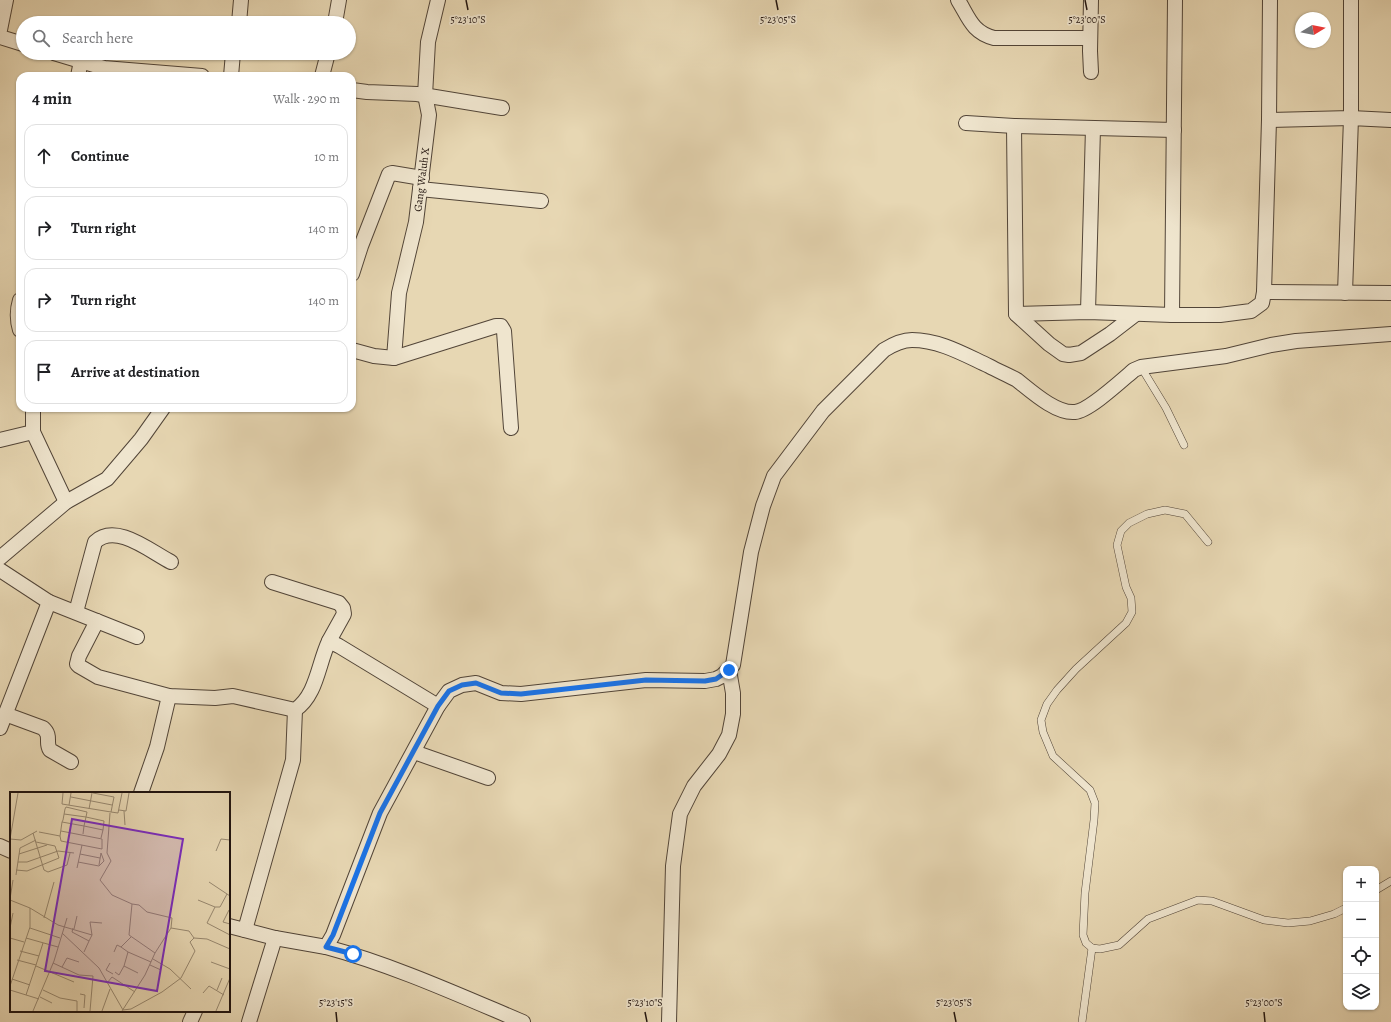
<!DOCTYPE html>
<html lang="en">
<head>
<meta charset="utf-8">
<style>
	:root { --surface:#fff; --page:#f2f2f2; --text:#202124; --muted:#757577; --line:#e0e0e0 }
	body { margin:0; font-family:Alegreya,serif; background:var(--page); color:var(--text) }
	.controls { position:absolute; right:12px; bottom:12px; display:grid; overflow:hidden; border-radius:8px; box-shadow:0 1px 3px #0004 }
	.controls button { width:36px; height:36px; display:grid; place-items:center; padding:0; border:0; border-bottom:1px solid var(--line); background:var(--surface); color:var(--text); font:20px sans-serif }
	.compass { position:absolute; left:1295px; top:12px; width:36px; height:36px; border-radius:50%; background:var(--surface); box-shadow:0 1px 3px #0004; rotate:80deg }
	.stop { position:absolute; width:12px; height:12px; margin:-9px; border:3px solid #1a73e8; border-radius:50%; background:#fff }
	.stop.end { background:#1a73e8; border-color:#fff; box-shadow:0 1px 4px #0008 }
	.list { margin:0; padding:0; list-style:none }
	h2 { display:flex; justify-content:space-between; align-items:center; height:52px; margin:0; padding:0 16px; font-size:17px }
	h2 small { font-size:13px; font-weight:400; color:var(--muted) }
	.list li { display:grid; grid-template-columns:26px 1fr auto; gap:12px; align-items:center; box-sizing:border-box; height:64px; margin:0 8px 8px; padding:0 8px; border:1px solid var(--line); border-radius:12px }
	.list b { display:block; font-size:15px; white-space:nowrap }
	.list em { font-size:13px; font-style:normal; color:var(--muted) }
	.icon { flex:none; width:22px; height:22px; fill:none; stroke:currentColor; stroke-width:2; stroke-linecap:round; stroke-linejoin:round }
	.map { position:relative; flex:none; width:1391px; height:1022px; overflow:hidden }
	.search { position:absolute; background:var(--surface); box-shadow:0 1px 3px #0004; left:16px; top:16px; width:340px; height:44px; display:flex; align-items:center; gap:10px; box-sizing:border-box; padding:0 14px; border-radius:22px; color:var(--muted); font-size:15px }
	.panel { position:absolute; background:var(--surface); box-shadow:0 1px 3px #0004; left:16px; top:72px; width:340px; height:340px; border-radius:12px }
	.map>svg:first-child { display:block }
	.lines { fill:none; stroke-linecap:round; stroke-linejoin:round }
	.lane-casing { stroke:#524538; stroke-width:8 }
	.street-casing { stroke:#524538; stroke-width:16 }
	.lane { stroke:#efe5ce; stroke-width:7 }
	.street { stroke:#efe5ce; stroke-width:14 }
	.route { stroke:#1a73e8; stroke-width:5 }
	.ticks { fill:none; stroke:#21140f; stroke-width:1.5 }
	.labels { text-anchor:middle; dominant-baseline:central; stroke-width:3.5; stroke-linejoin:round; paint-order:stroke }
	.street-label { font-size:11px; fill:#21140f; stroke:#efe5ce }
	.inset-road { fill:none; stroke:#988971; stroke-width:1 }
	.view { fill:#7b2cbf; fill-opacity:0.15; stroke:#7b2cbf; stroke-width:2 }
	.inset-edge { fill:none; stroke:#21140f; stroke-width:2 }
	.ticks-label { font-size:10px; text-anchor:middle; fill:#21140f; stroke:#efe5ce; stroke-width:3.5; stroke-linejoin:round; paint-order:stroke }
</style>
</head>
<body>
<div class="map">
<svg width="1391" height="1022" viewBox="0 0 1391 1022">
	<rect width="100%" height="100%" fill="#e7d7b3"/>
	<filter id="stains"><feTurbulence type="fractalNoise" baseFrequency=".005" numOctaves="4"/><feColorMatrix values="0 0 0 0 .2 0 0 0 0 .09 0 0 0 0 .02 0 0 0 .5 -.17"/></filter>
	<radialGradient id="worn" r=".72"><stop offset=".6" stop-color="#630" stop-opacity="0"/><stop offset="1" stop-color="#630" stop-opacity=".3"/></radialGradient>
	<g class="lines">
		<!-- lane casing -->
		<g class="lane-casing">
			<g id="lane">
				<polyline points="1141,367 1166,408 1184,445"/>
				<polyline points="1208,542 1185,514 1165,510 1147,514 1129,523 1121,531 1117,545 1126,587 1131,598 1132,612 1126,623 1076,669 1057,690 1047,704 1041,720 1043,732 1053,756 1090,790 1095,803 1094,820 1085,893 1083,935 1086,943 1092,948 1100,949 1119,945 1148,919 1198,900 1212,901 1264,920 1288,923 1310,921 1334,914 1346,908"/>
				<polyline points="1376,890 1391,881"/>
				<polyline points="1082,1022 1092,948"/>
			</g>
		</g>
		<!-- street casing -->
		<g class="street-casing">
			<g id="street">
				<path d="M958 0C969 18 972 32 994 38H1090"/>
				<polyline points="1175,0 1172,315 1220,315 1251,311 1262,303 1264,292 1269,120 1270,0"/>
				<polyline points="239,23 241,0"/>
				<polyline points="335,23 339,0"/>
				<polyline points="0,30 6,0"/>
				<polyline points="0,37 23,44"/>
				<polyline points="54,53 104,68 202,76"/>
				<polyline points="1091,72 1090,51 1091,0"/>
				<polyline points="78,76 81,61"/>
				<polyline points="231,76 233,53"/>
				<polyline points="322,76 328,53"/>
				<polyline points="352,90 367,92 417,94 502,108"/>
				<polyline points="1269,120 1351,118 1351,0"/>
				<polyline points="966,123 1014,126 1174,130"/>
				<polyline points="1014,126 1016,314 1049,344 1063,354 1069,355 1081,353 1110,334 1136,314"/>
				<polyline points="420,189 541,201"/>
				<polyline points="352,274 361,246 389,174 392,173 422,178"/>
				<polyline points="1264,292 1391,293"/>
				<polyline points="1345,293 1351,118 1391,120"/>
				<path d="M20 300C17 310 17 320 20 330"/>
				<polyline points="1088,312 1093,128"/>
				<polyline points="1016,314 1088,312 1172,315"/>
				<polyline points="352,350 374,356 394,358 496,326 501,326 504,331 511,428"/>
				<path id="s1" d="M394 358 399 293 416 222 429 115 425 95 428 42 438 0"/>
				<polyline points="33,432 66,502"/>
				<polyline points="0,440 33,432 33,408"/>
				<polyline points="0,558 66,502 107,479 141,439 163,408"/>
				<polyline points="0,570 49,602 0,728"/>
				<polyline points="272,582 339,603 343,608 344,614 329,641"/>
				<polyline points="49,602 137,637"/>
				<path d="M76 612 95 542C116 522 151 552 171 562"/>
				<path d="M97 621 79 656 77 664 79 666 98 677 169 696 215 698 233 696 295 710C317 695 318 664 329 641L339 646 438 706"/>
				<path d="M5 714 43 728C52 736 45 742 50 750L71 762"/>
				<polyline points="414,752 488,778"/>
				<polyline points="141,793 157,747 169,696"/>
				<polyline points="0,846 11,851"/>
				<path d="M229 926 275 938 326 947 333 935 380 813 438 706 449 691 462 685 476 683 501 693 521 694 646 680 705 681 716 679 722 676 733 665 751 552 763 506 774 476 823 411 884 350C892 345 902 340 912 340 940 340 965 355 989 366 998 371 1008 375 1017 380 1031 391 1056 414 1075 412 1089 411 1122 380 1134 370L1141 367 1226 356 1271 345 1296 341 1391 334"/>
				<polyline points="245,930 293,760 295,710"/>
				<path d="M326 947C393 965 459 995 523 1022"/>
				<polyline points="190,1022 195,1011"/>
				<polyline points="249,1022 275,938"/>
				<polyline points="669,1022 673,866 680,814 694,786 719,754 729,735 733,714 733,693 729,670"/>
			</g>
		</g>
		<!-- lane -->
		<use href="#lane" class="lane"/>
		<!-- street -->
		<use href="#street" class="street"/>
	</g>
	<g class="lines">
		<!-- route -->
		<polyline class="route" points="353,954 326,947 333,935 380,813 438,706 449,691 462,685 476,683 501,693 521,694 646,680 705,681 716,679 729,670"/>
	</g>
	<!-- ticks -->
	<path class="ticks" d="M466 0 468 10M776 0 778 10M1085 0 1087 10M336 1012 337 1022M645 1012 647 1022M954 1012 956 1022M1264 1012 1265 1022"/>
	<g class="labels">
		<!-- street labels -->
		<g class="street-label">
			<text stroke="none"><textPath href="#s1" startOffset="181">Gang Waluh X</textPath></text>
		</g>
	</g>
	<!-- overview -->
	<g transform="translate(10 792)">
		<rect width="220" height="220" fill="#e7d7b3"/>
		<path class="inset-road" d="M53 1 52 12 101 20 104 5 83 1M61 5 102 13M59 13 61 1M79 17 82 1M109 18 116 19 119 1M114 19 115 33M101 20 108 21 112 1M100 21 97 61 101 69 90 88 102 103 122 112 119 143 145 161 135 183 112 219M52 30 74 34 73 42M51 39 92 47V57L51 49 50 44 52 30 53 28 55 17 56 15 77 20 76 25 54 22M29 40 50 44M23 41 34 78 38 80M91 46 93 38 94 29 76 25 74 34 93 38M0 47 8 1M0 47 11 48 27 39M206 59 211 47 220 48M9 62 37 53M70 62 90 66M8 70H17L48 59 64 61M68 70 89 74 94 69 91 61M89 73 91 61M67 76 72 53M6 78 17 79 49 66 45 54 26 50M38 80 57 73 60 61M6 83 10 56 26 48M199 90 220 104M217 102 210 115H205L197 131 220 143M0 107 3 88M0 108 20 116 48 133 82 143M188 108 205 115M122 112 129 113 137 120 162 126 161 136M219 118 213 130 220 132M34 126 44 90M0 136 3 121M20 136 50 146M63 136 62 140 79 149 74 160M64 137 67 124M52 141 89 176 113 218 121 217 152 200 171 186 185 159 180 150 184 146 197 147 220 157M0 146 14 150M16 146 48 155M79 149 82 143 80 130 92 131M10 159 29 164M104 160 107 153 111 155M118 160 141 170M145 161 161 136 179 139 184 146M143 167 160 177 181 197M7 168 26 173 16 203M201 170 220 177M43 171 69 183 83 184 80 219M100 171 96 178 103 182M26 173 33 151M140 173 151 178M26 174 64 190M114 174 128 181M52 175 57 166 69 170M105 180 109 183 114 174 118 160 111 155 121 145M2 187 20 193M97 191 102 185 125 200M0 194 20 135V116M0 198 29 207M33 198 50 206 67 209V219M207 198 212 186M193 201 199 194 214 203M70 202 75 203 74 216M30 205 42 211M23 219 44 169 57 126M92 219 100 197M206 219 220 186"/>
		<path class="view" d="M62 27 173 47 147 199 35 179Z"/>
		<rect width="220" height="220" class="inset-edge"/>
	</g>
	<g class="ticks-label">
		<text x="468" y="23">5°23'10"S</text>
		<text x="778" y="23">5°23'05"S</text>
		<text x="1087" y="23">5°23'00"S</text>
		<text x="336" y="1006">5°23'15"S</text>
		<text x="645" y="1006">5°23'10"S</text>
		<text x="954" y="1006">5°23'05"S</text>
		<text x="1264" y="1006">5°23'00"S</text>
	</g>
	<rect width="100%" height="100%" filter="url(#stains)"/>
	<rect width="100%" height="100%" fill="url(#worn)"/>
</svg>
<div class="controls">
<button>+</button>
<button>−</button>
<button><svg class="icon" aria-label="locate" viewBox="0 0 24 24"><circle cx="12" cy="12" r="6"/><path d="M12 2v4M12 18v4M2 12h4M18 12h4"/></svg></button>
<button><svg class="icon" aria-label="layers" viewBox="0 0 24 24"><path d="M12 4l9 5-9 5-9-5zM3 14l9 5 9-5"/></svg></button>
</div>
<svg class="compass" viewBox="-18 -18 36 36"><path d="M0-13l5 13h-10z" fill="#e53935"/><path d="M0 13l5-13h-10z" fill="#757577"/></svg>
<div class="stop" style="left:353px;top:954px"></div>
<div class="stop end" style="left:729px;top:670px"></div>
<div class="search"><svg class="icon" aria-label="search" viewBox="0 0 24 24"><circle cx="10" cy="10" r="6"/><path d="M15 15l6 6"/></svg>Search here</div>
<section class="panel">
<h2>4 min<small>Walk · 290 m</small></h2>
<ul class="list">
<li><svg class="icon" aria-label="ahead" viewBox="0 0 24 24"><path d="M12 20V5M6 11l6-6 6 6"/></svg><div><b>Continue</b></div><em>10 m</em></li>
<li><svg class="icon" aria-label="right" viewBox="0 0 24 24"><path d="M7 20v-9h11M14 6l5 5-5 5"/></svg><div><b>Turn right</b></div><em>140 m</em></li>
<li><svg class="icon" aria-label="right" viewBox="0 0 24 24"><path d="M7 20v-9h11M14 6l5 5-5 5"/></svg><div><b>Turn right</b></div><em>140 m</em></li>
<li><svg class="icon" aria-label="arrive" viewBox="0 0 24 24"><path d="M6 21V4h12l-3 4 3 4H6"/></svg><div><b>Arrive at destination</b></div></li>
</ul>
</section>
</div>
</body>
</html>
